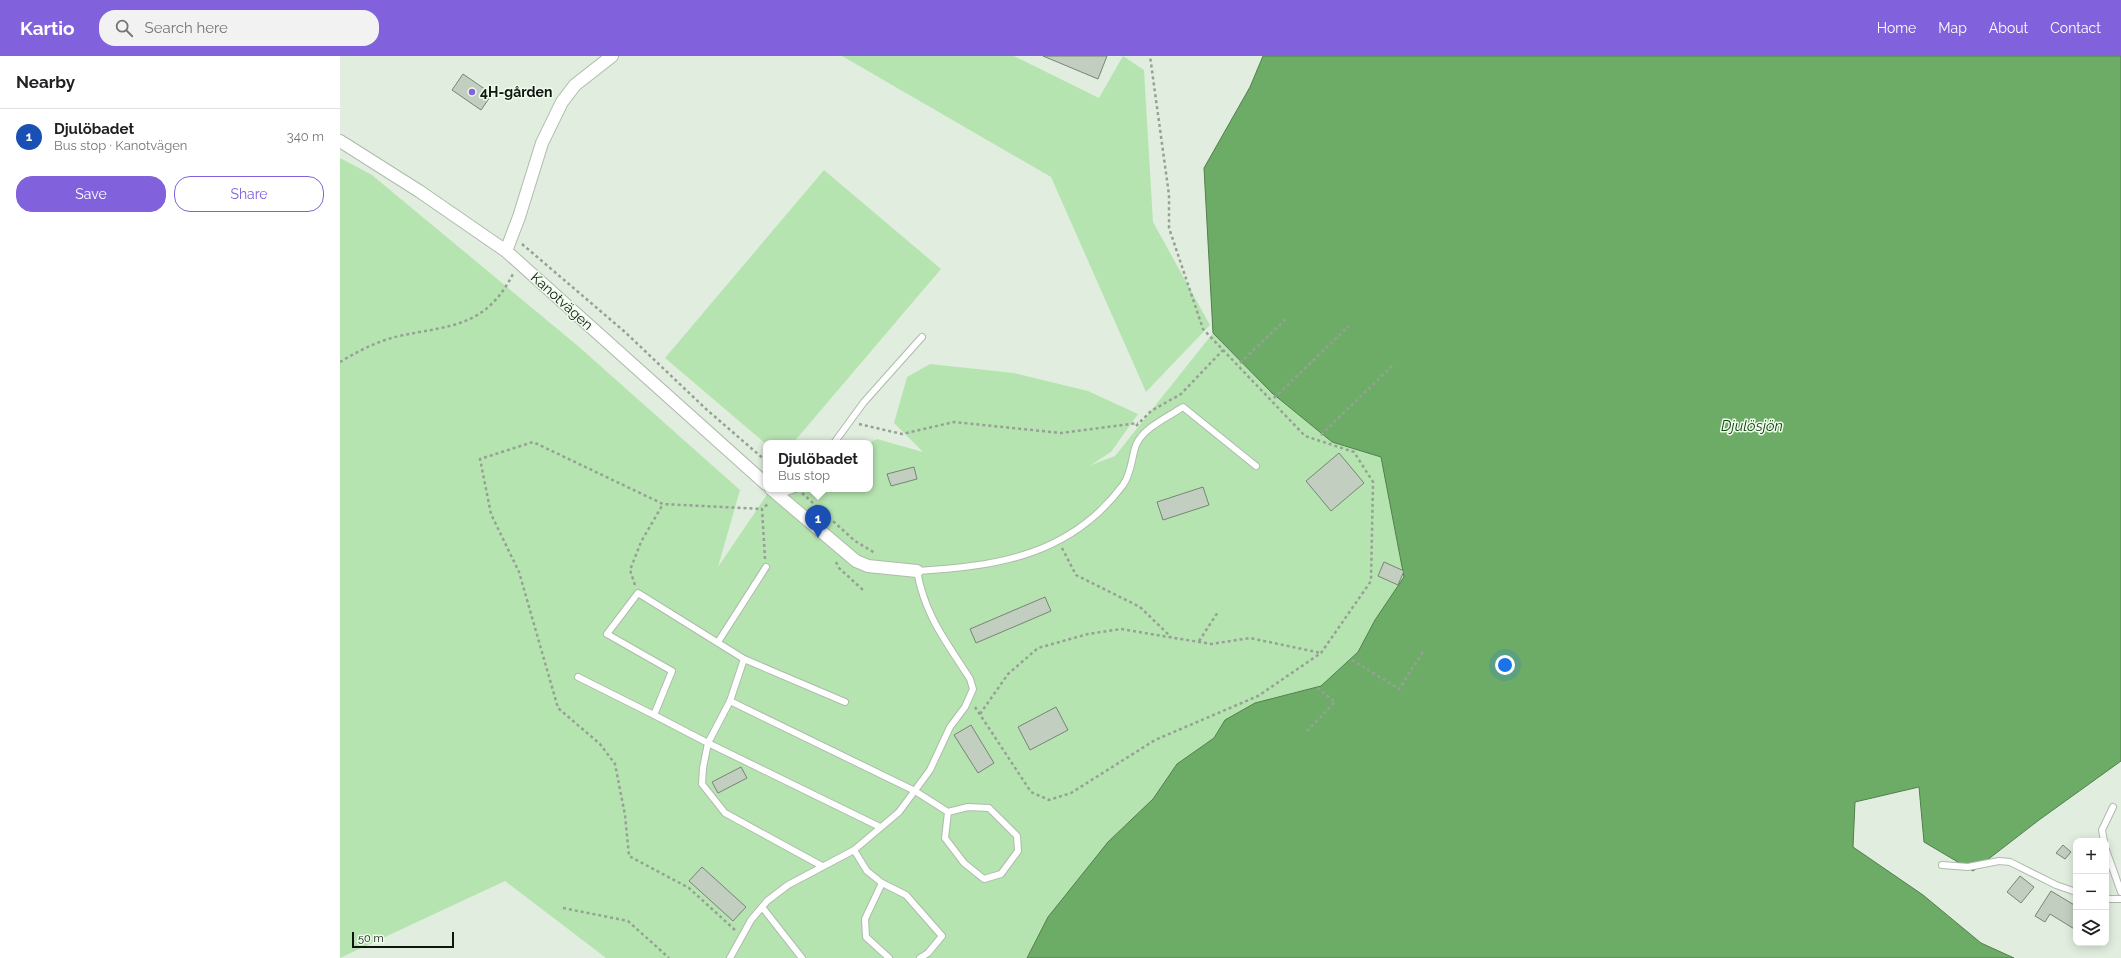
<!DOCTYPE html>
<html lang="en">
<head>
<meta charset="utf-8">
<style>
	:root { --surface:#fff; --page:#f2f2f2; --text:#202124; --muted:#757577; --line:#e0e0e0; --accent:#8262dc }
	body { margin:0; font-family:Raleway,sans-serif; background:var(--page); color:var(--text) }
	.controls { position:absolute; right:12px; bottom:12px; display:grid; overflow:hidden; border-radius:8px; box-shadow:0 2px 10px #0003 }
	.controls button { width:36px; height:36px; display:grid; place-items:center; padding:0; border:0; border-bottom:1px solid var(--line); background:var(--surface); color:var(--text); font:20px sans-serif }
	.scale { position:absolute; left:12px; bottom:10px; width:102px; box-sizing:border-box; padding-left:4px; border:2px solid #111510; border-top:0; font-size:11px; line-height:14px; white-space:nowrap; color:#111510; -webkit-text-stroke:3px #eefcec; paint-order:stroke }
	.you { position:absolute; left:1165px; top:609px; width:14px; height:14px; margin:-10px; border:3px solid #fff; border-radius:50%; background:#1a73e8; box-shadow:0 0 0 6px #1a73e833 }
	.badge { display:grid; place-items:center; width:26px; height:26px; border-radius:50%; background:var(--accent); color:#fff; font-size:13px; font-weight:700 }
	.pin { position:absolute; translate:-50% -33px; filter:drop-shadow(0 1px 2px #0008) }
	.pin::after { content:''; position:absolute; top:21px; width:14px; height:12px; background:inherit; clip-path:polygon(0 0,100% 0,50% 100%) }
	.popup { position:absolute; left:423px; top:384px; width:110px; height:52px; box-sizing:border-box; display:grid; place-content:center; border-radius:8px; background:var(--surface); filter:drop-shadow(0 1px 3px #0005); font-size:13px; white-space:nowrap; color:var(--muted) }
	.popup b { font-size:15px; color:var(--text) }
	.popup::after { content:''; position:absolute; left:50%; top:100%; margin-left:-8px; border:8px solid transparent; border-top-color:var(--surface) }
	.list { margin:0; padding:0; list-style:none }
	h2 { display:flex; justify-content:space-between; align-items:center; height:52px; margin:0; padding:0 16px; font-size:17px }
	h2 small { font-size:13px; font-weight:400; color:var(--muted) }
	.list li { display:grid; grid-template-columns:26px 1fr auto; gap:12px; align-items:center; box-sizing:border-box; height:56px; padding:0 16px; border-top:1px solid var(--line) }
	.list b { display:block; font-size:15px; white-space:nowrap }
	.list p { margin:0; font-size:13px; white-space:nowrap; color:var(--muted) }
	.list em { font-size:13px; font-style:normal; color:var(--muted) }
	.actions { display:flex; gap:8px; padding:12px 16px }
	.actions a { flex:1; padding:9px 0; border:1px solid var(--accent); border-radius:16px; text-align:center; font-size:14px; color:var(--accent) }
	.actions .main { background:var(--accent); color:#fff }
	.icon { flex:none; width:22px; height:22px; fill:none; stroke:currentColor; stroke-width:2; stroke-linecap:round; stroke-linejoin:round }
	.map { position:relative; flex:none; width:1781px; height:902px; overflow:hidden }
	header { display:flex; align-items:center; gap:24px; box-sizing:border-box; height:56px; padding:0 20px; background:var(--accent); color:#fff }
	header strong { font-size:19px }
	nav { display:flex; gap:22px; margin-inline-start:auto; font-size:14px }
	.search { width:280px; height:36px; background:var(--page); display:flex; align-items:center; gap:10px; box-sizing:border-box; padding:0 14px; border-radius:16px; color:var(--muted); font-size:15px }
	main { display:flex }
	aside { flex:1; background:var(--surface) }
	.map>svg:first-child { display:block }
	.green { fill:#b6e4b1 }
	.water { fill:#6dac66; stroke:#517f4c }
	.building { fill:#c2cfc0; stroke:#778476 }
	.lines { fill:none; stroke-linecap:round; stroke-linejoin:round }
	.service-casing { stroke:#aebbac; stroke-width:8 }
	.minor-casing { stroke:#aebbac; stroke-width:14 }
	.path { stroke:#96a095; stroke-width:2.5; stroke-dasharray:3 3; stroke-linecap:butt }
	.service { stroke:#fff; stroke-width:6 }
	.minor { stroke:#fff; stroke-width:12 }
	.poi-dot { fill:#8262dc; stroke:#eefcec; stroke-width:1.5 }
	.labels { text-anchor:middle; dominant-baseline:central; stroke-width:3; stroke-linejoin:round; paint-order:stroke }
	.poi-label { font-size:14px; font-weight:bold; fill:#111510; stroke:#eefcec; text-anchor:start }
	.street-label { font-size:14px; fill:#111510; stroke:#eefcec }
	.water-label { font-size:15px; font-style:italic; fill:#184314; stroke:#eefcec }
</style>
</head>
<body>
<header>
<strong>Kartio</strong>
<div class="search"><svg class="icon" aria-label="search" viewBox="0 0 24 24"><circle cx="10" cy="10" r="6"/><path d="M15 15l6 6"/></svg>Search here</div>
<nav><a>Home</a><a>Map</a><a>About</a><a>Contact</a></nav>
</header>
<main>
<aside>
<h2>Nearby<small></small></h2>
<ul class="list">
<li><span class="badge" style="background:#1a4fb4">1</span><div><b>Djulöbadet</b><p>Bus stop · Kanotvägen</p></div><em>340 m</em></li>
</ul>
<div class="actions"><a class="main">Save</a><a>Share</a></div>
</aside>
<div class="map">
<svg width="1781" height="902" viewBox="0 0 1781 902">
	<rect width="100%" height="100%" fill="#e1eedf"/>
	<!-- green -->
	<g class="green">
		<polygon points="502,0 674,0 759,42 783,0 804,14 813,166 870,269 806,336 711,121"/>
		<polygon points="0,102 32,119 238,290 400,434 378,511 428,437 436,433 530,433 529,387 537,383 583,396 554,367 567,321 590,308 674,317 748,335 798,358 771,396 751,409 775,400 873,277 932,337 991,386 1041,401 1064,521 1035,564 1018,596 981,630 915,647 885,664 874,682 837,708 813,743 768,786 708,861 687,902 266,902 165,825 0,902"/>
		<polygon points="484,114 601,213 453,387 426,388 325,302"/>
	</g>
	<!-- water -->
	<polygon class="water" points="923,0 1781,0 1781,705 1699,764 1633,815 1584,786 1579,731 1515,746 1513,791 1583,839 1641,887 1674,902 687,902 708,861 768,786 813,743 837,708 874,682 885,664 915,647 981,630 1018,596 1035,564 1064,521 1041,401 992,386 932,337 873,277 864,112 910,31"/>
	<!-- building -->
	<g class="building">
		<polygon points="703,0 767,0 758,23"/>
		<polygon points="123,18 152,38 141,54 112,34"/>
		<polygon points="999,397 1024,427 991,455 966,425"/>
		<polygon points="574,411 577,423 551,430 547,418"/>
		<polygon points="863,431 869,449 823,464 817,446"/>
		<polygon points="1044,506 1064,515 1058,529 1038,520"/>
		<polygon points="705,541 711,555 636,587 630,573"/>
		<polygon points="716,651 728,674 690,694 678,671"/>
		<polygon points="631,669 654,707 638,717 614,679"/>
		<polygon points="401,711 407,722 378,737 372,726"/>
		<polygon points="1723,789 1731,796 1725,803 1716,797"/>
		<polygon points="362,811 406,851 393,865 349,825"/>
		<polygon points="1680,820 1694,831 1681,847 1667,836"/>
		<polygon points="1711,835 1736,850 1736,874 1710,858 1705,866 1695,860"/>
	</g>
	<g class="lines">
		<!-- service casing -->
		<g class="service-casing">
			<g id="service">
				<polyline points="494,387 524,346 582,281"/>
				<polyline points="438,439 455,433"/>
				<polyline points="378,586 426,511"/>
				<polyline points="404,603 298,537 267,578 332,615 314,659 368,687 363,712 362,728 385,757 482,810"/>
				<polyline points="238,621 314,659"/>
				<polyline points="390,645 368,687 540,771"/>
				<polyline points="505,646 404,603 390,645 575,735 608,756 628,751 649,752 677,780 678,795 661,818 644,823 624,807 605,782 608,756"/>
				<polyline points="1764,785 1762,774 1773,751"/>
				<polyline points="514,794 527,815 542,827 566,839 602,880 588,897 580,902"/>
				<polyline points="1766,794 1781,836"/>
				<polyline points="1602,809 1628,811 1659,805 1670,806 1716,829 1736,836"/>
				<polyline points="542,827 525,863 526,881 549,902"/>
				<polyline points="1766,843 1781,843"/>
				<polyline points="422,851 462,902"/>
				<path d="M390 902 411 864 427 845 448 829 514 794 559 756 590 714 610 671 625 651 633 633 630 623C606 585 585 560 577 515 659 510 731 499 783 429 792 416 791 403 796 389 803 372 828 361 843 351L916 410"/>
			</g>
		</g>
		<!-- minor casing -->
		<g class="minor-casing">
			<g id="minor">
				<polyline points="0,85 79,135 166,195 426,428"/>
				<polyline points="166,195 179,161 202,87 222,46 235,29 272,0"/>
				<polyline points="431,433 516,505 528,510 577,515"/>
			</g>
		</g>
		<!-- path -->
		<g class="path">
			<polyline points="182,188 285,276 366,353 426,405"/>
			<path d="M0 306C18 295 38 285 59 280 111 269 146 272 174 216"/>
			<polyline points="900,307 947,262"/>
			<polyline points="934,342 1009,270"/>
			<polyline points="519,368 562,378 614,366 721,377 798,367"/>
			<polyline points="796,370 811,355 841,338 883,294"/>
			<polyline points="981,379 1052,310"/>
			<polyline points="462,437 515,485 535,497"/>
			<polyline points="722,492 736,519 800,551 831,581"/>
			<polyline points="425,503 422,453 429,447"/>
			<polyline points="496,506 499,512 523,534"/>
			<polyline points="295,529 290,514 301,486 323,448"/>
			<polyline points="859,585 878,556"/>
			<polyline points="1012,604 1059,633 1083,596"/>
			<polyline points="635,651 691,736 709,744 731,737 815,684 918,640 981,597 1031,525 1033,426 1014,396 965,380 863,273 829,172 829,139 810,0"/>
			<polyline points="640,658 668,618 698,592 748,578 781,573 871,588 910,582 981,597"/>
			<polyline points="967,675 995,646 975,630"/>
			<polyline points="223,852 288,865 329,902"/>
			<polyline points="395,874 349,832 289,800 285,759 275,708 260,688 218,652 179,516 151,458 140,403 193,386 323,448 422,453"/>
		</g>
		<!-- service -->
		<use href="#service" class="service"/>
		<!-- minor -->
		<use href="#minor" class="minor"/>
	</g>
	<!-- markers -->
	<circle class="poi-dot" cx="132" cy="36" r="4"/>
	<g class="labels">
		<!-- poi labels -->
		<g class="poi-label">
			<text x="140" y="36">4H-gården</text>
		</g>
		<!-- street labels -->
		<g class="street-label">
			<text transform="translate(222 245) rotate(42)">Kanotvägen</text>
		</g>
		<!-- water labels -->
		<g class="water-label">
			<text x="1412" y="370">Djulösjön</text>
		</g>
	</g>
</svg>
<div class="controls">
<button>+</button>
<button>−</button>
<button><svg class="icon" aria-label="layers" viewBox="0 0 24 24"><path d="M12 4l9 5-9 5-9-5zM3 14l9 5 9-5"/></svg></button>
</div>
<div class="scale">50 m</div>
<div class="you"></div>
<div class="pin badge" style="left:478px;top:482px;background:#1a4fb4">1</div>
<div class="popup"><b>Djulöbadet</b>Bus stop</div>
</div>
</main>
</body>
</html>
